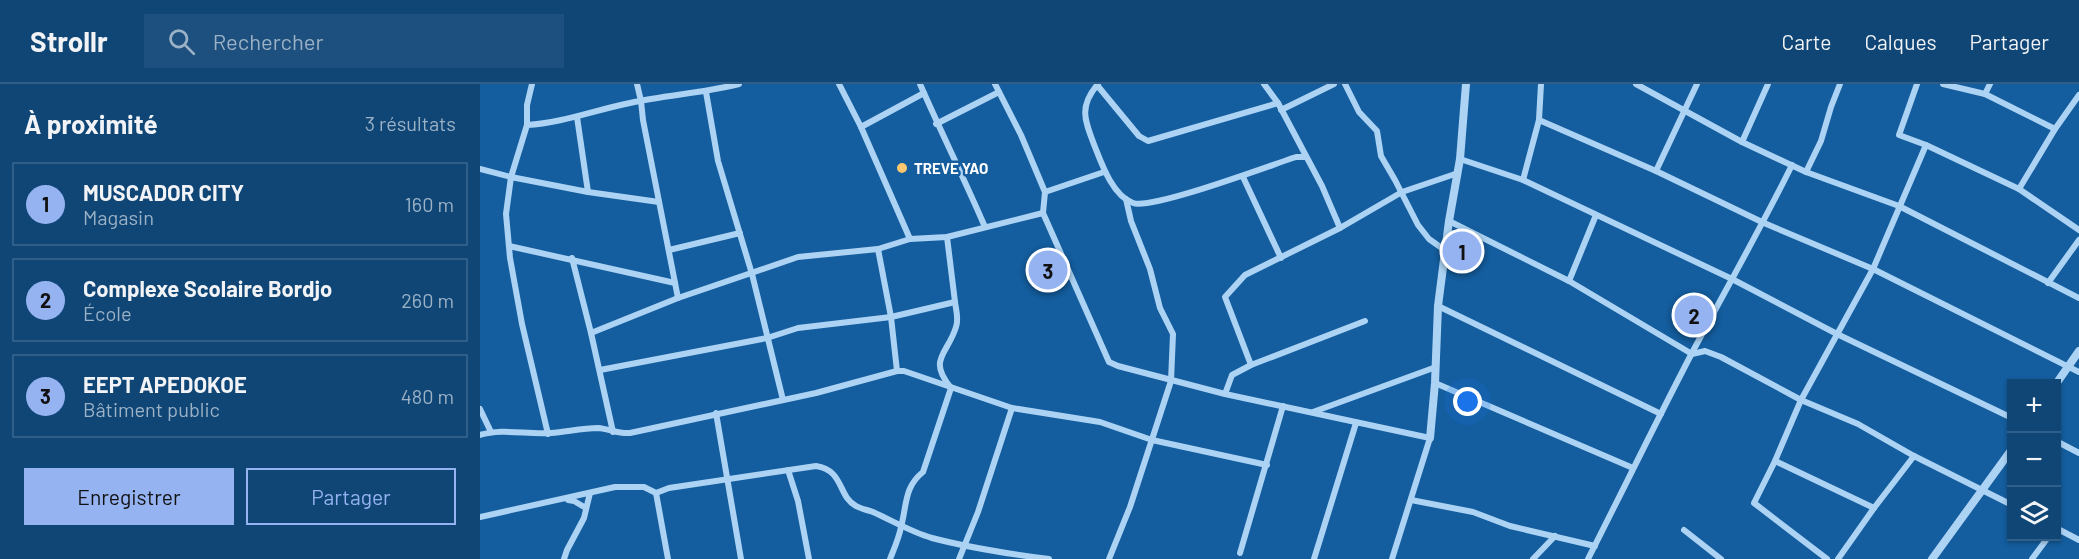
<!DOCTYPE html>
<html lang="fr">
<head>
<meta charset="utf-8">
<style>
	:root { --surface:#0f4676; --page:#1d507e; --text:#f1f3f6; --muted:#9bb1c5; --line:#2f5e88; --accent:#95b2f1 }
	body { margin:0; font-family:Barlow,sans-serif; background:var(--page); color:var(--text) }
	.controls { position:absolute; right:18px; bottom:18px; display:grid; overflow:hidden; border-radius:0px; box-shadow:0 2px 4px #0004 }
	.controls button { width:54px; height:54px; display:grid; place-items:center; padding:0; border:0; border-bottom:2px solid var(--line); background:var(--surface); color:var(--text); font:30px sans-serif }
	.you { position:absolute; left:988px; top:318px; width:21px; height:21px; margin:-15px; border:4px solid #fff; border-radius:50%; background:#1a73e8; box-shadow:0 0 0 9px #1a73e833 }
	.badge { display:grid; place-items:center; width:39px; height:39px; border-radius:50%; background:var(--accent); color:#111; font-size:20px; font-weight:700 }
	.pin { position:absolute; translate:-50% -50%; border:3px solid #fff; box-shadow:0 2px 6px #0006 }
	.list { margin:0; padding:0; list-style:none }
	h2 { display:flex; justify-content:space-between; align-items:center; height:78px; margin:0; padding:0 24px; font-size:26px }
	h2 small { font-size:20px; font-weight:400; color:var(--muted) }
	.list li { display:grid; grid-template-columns:39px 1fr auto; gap:18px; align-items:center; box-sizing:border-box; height:84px; margin:0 12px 12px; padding:0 12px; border:2px solid var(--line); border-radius:0px }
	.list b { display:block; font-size:22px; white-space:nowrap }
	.list p { margin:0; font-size:20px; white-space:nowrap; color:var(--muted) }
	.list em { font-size:20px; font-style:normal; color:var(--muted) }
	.actions { display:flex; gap:12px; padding:18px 24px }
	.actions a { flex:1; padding:14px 0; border:2px solid var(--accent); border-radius:0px; text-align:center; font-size:21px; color:var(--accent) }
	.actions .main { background:var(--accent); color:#111 }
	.icon { flex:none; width:33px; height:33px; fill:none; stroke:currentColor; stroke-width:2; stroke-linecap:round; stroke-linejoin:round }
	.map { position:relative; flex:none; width:1599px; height:475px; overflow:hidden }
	header { display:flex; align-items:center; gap:36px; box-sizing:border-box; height:84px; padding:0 30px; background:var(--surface); border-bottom:2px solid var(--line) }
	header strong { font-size:28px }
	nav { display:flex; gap:33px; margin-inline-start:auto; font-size:21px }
	.search { width:420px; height:54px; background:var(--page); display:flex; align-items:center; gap:15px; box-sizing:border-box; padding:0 21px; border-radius:0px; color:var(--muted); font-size:22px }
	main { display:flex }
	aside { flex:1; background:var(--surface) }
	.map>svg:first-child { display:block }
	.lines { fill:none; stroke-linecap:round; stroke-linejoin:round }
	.minor { stroke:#acd3f4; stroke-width:6 }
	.tertiary { stroke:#acd3f4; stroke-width:8 }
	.poi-dot { fill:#ffc86e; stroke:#145d9e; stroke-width:2 }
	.labels { text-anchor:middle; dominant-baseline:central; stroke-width:5; stroke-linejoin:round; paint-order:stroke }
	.poi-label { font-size:15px; font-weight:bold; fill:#fff; stroke:#145d9e; text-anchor:start }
</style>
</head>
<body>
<header>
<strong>Strollr</strong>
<div class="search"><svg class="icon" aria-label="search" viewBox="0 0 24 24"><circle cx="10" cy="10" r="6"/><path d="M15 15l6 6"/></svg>Rechercher</div>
<nav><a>Carte</a><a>Calques</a><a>Partager</a></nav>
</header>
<main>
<aside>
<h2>À proximité<small>3 résultats</small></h2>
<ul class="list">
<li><span class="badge">1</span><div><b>MUSCADOR CITY</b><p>Magasin</p></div><em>160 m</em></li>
<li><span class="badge">2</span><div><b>Complexe Scolaire Bordjo</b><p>École</p></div><em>260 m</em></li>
<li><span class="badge">3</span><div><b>EEPT APEDOKOE</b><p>Bâtiment public</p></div><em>480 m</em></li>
</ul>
<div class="actions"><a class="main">Enregistrer</a><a>Partager</a></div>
</aside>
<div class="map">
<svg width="1599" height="475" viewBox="0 0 1599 475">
	<rect width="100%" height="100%" fill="#145d9e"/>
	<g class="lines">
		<!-- minor -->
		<g class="minor">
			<polyline points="157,0 161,17 163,36 198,214"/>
			<polyline points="359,0 381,43 430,155"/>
			<path d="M440 0C461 48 484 94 505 143"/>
			<polyline points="515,0 541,51 565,108 563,129 629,278 638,282 745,310 950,354 912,475"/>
			<path d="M618 0C598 23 605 37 615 63 622 81 633 112 653 119 672 126 791 81 816 73H825"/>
			<polyline points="784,0 798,19 842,102 860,144"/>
			<polyline points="865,0 879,28 897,47 901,72 915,96 938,141 949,155 966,167"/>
			<polyline points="1156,0 1262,58 1326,88 1419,122 1599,214"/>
			<polyline points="1437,0 1419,51 1446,61 1539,105 1599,146"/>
			<polyline points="1463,0 1505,10 1575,45"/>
			<polyline points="617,1 659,52 668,57 798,19"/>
			<polyline points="226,8 238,77 272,190 303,316"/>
			<polyline points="1505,10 1510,0"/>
			<polyline points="801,26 854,0"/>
			<polyline points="97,33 108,108"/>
			<polyline points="1059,36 1176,87 1284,139 1393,185 1599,288"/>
			<polyline points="456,40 519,8"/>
			<path d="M47 41C82 39 115 26 150 19 186 11 223 9 259 0"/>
			<polyline points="381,43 444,9"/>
			<polyline points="1262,58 1288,0"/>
			<polyline points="980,75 1043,96 1252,195 1357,250 1532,334"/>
			<polyline points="0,85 31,93 47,41 47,21 52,0"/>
			<polyline points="1176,87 1217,0"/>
			<polyline points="1326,88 1341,57 1351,23 1360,0"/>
			<polyline points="763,93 801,174"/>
			<polyline points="1043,96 1059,36 1061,0"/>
			<polyline points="1539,105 1575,45 1599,11"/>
			<polyline points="565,108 624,88"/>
			<polyline points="969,137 1089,197 1212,270 1225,267 1241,273 1321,316 1378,340 1434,372 1532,421"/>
			<polyline points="29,162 195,199"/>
			<polyline points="398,165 411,233 417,287"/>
			<polyline points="189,166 260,149"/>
			<polyline points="92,174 111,249 133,348"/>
			<polyline points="1089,197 1116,131"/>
			<polyline points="1568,199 1599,156"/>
			<polyline points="958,222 1181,330"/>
			<polyline points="111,249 198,214 318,173 398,165 430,155 467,153 563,129"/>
			<polyline points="771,281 745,213 765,191 860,144 922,108 978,89"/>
			<polyline points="120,286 287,254 318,244 411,233 475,218 467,153"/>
			<polyline points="955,299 1153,384"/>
			<polyline points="745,310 752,291 771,281 885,237"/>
			<polyline points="0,325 11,348"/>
			<polyline points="833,328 956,283"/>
			<polyline points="236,329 261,475"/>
			<polyline points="68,350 42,240 30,174 26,130 31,93 108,108 179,118"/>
			<path d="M0 351C23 344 47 351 71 349 86 348 102 344 118 344 130 345 138 350 150 349L336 309 417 287H424L532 324 620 338 672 356 787 381"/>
			<polyline points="1576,357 1599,369"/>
			<polyline points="1295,377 1394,424"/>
			<polyline points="308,386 318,417 329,475"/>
			<polyline points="176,409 188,475"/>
			<polyline points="88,416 94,417 106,424"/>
			<polyline points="931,416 993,428 1030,442 1115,462"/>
			<path d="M0 433 135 403H164L176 409 189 404 336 382C364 386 358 413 376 422 381 425 388 426 393 428 413 437 431 448 452 454 490 464 530 470 569 475"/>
			<polyline points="1576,444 1599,456"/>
			<polyline points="1204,446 1241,475"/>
			<polyline points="760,469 803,322"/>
			<polyline points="84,475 87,466 104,434 110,409"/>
			<path d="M410 475C414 465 419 454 421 443 427 421 424 403 443 388L471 304C447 275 468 270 476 243 479 235 476 226 475 218"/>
			<polyline points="479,475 498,428 532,324"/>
			<polyline points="629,475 650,423 691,297 693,250 680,224 670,185 651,137 646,115"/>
			<polyline points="834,475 876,339"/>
			<polyline points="1053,475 1075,452"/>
			<path d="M1108 475C1143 406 1177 336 1213 267 1246 205 1281 144 1312 81"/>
			<polyline points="1347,475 1274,419 1295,377 1321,316 1393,185 1446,61"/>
			<polyline points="1358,475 1394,424 1434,372"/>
			<polyline points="1552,475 1569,452"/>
		</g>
		<!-- tertiary -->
		<g class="tertiary">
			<polyline points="1576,300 1599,267"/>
			<polyline points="950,354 955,299 958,222 969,137 980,75 986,0"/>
			<polyline points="1452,475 1532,365"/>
		</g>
	</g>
	<!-- markers -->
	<circle class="poi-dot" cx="422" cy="84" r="6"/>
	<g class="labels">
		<!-- poi labels -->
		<g class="poi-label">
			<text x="434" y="84">TREVE YAO</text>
		</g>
	</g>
</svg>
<div class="controls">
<button>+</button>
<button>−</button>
<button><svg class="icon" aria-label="layers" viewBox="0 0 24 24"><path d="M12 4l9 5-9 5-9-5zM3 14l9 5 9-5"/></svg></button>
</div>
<div class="you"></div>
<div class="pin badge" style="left:982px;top:167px">1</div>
<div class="pin badge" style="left:1214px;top:231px">2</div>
<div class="pin badge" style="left:568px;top:186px">3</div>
</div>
</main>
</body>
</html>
